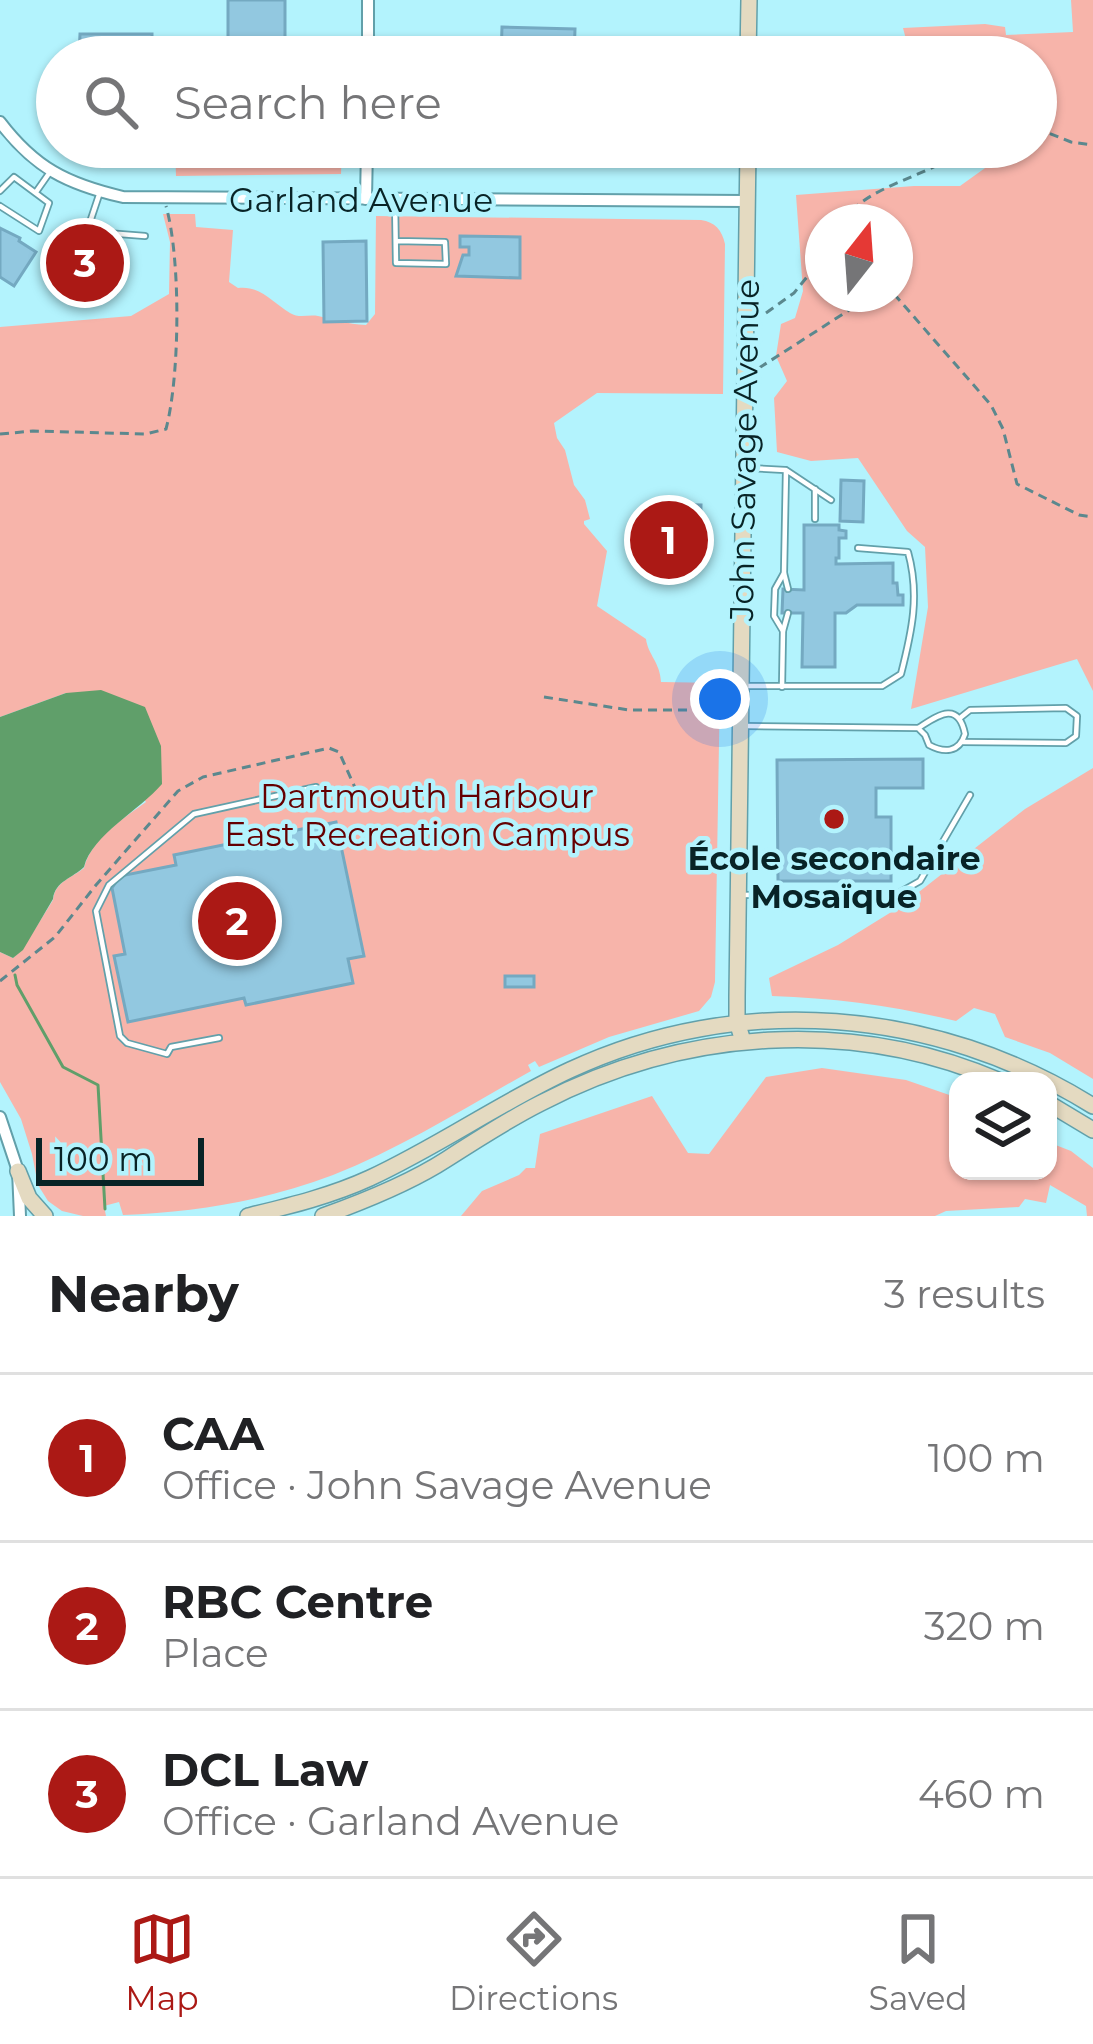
<!DOCTYPE html>
<html lang="en">
<head>
<meta charset="utf-8">
<style>
	:root { --surface:#fff; --page:#f6f6f6; --text:#202124; --muted:#757577; --line:#e0e0e0; --accent:#ab1915 }
	body { margin:0; font-family:Montserrat,sans-serif; background:var(--page); color:var(--text) }
	.controls { position:absolute; right:36px; bottom:36px; display:grid; overflow:hidden; border-radius:24px; box-shadow:0 3px 9px #0004 }
	.controls button { width:108px; height:108px; display:grid; place-items:center; padding:0; border:0; border-bottom:3px solid var(--line); background:var(--surface); color:var(--text); font:60px sans-serif }
	.compass { position:absolute; left:805px; top:204px; width:108px; height:108px; border-radius:50%; background:var(--surface); box-shadow:0 3px 9px #0004; rotate:17deg }
	.scale { position:absolute; left:36px; bottom:30px; width:168px; box-sizing:border-box; padding-left:12px; border:6px solid #082326; border-top:0; font-size:33px; line-height:42px; white-space:nowrap; color:#082326; -webkit-text-stroke:9px #b3f3fd; paint-order:stroke }
	.you { position:absolute; left:720px; top:699px; width:42px; height:42px; margin:-30px; border:9px solid #fff; border-radius:50%; background:#1a73e8; box-shadow:0 0 0 18px #1a73e833 }
	.badge { display:grid; place-items:center; width:78px; height:78px; border-radius:50%; background:var(--accent); color:#fff; font-size:39px; font-weight:700 }
	.pin { position:absolute; translate:-50% -50%; border:6px solid #fff; box-shadow:0 3px 12px #0006 }
	.list { margin:0; padding:0; list-style:none }
	h2 { display:flex; justify-content:space-between; align-items:center; height:156px; margin:0; padding:0 48px; font-size:51px }
	h2 small { font-size:39px; font-weight:400; color:var(--muted) }
	.list li { display:grid; grid-template-columns:78px 1fr auto; gap:36px; align-items:center; box-sizing:border-box; height:168px; padding:0 48px; border-top:3px solid var(--line) }
	.list b { display:block; font-size:45px; white-space:nowrap }
	.list p { margin:0; font-size:39px; white-space:nowrap; color:var(--muted) }
	.list em { font-size:39px; font-style:normal; color:var(--muted) }
	.icon { flex:none; width:66px; height:66px; fill:none; stroke:currentColor; stroke-width:2; stroke-linecap:round; stroke-linejoin:round }
	.map { position:relative; flex:none; width:1093px; height:1216px; overflow:hidden }
	.search { position:absolute; background:var(--surface); box-shadow:0 3px 9px #0004; left:36px; right:36px; top:36px; height:132px; display:flex; align-items:center; gap:30px; box-sizing:border-box; padding:0 42px; border-radius:66px; color:var(--muted); font-size:45px }
	.sheet { height:660px; background:var(--surface) }
	nav { display:flex; justify-content:space-around; align-items:center; box-sizing:border-box; height:168px; border-top:3px solid var(--line); background:var(--surface); font-size:33px; color:var(--muted) }
	nav a { display:grid; justify-items:center; gap:6px }
	nav .on { color:var(--accent) }
	.map>svg:first-child { display:block }
	.green { fill:#f7b4aa; fill-rule:evenodd }
	.water { fill:#609f6a }
	.lines { fill:none; stroke-linecap:round; stroke-linejoin:round }
	.stream { stroke:#609f6a; stroke-width:3 }
	.building { fill:#92c8e0; stroke:#74a9c1; stroke-width:3 }
	.service-casing { stroke:#62a0aa; stroke-width:8 }
	.minor-casing { stroke:#62a0aa; stroke-width:14 }
	.secondary-casing { stroke:#62a0aa; stroke-width:18 }
	.path { stroke:#5b888e; stroke-width:3; stroke-dasharray:9 6; stroke-linecap:butt }
	.service { stroke:#fff; stroke-width:4.5 }
	.minor { stroke:#fff; stroke-width:10 }
	.secondary { stroke:#e4dac1; stroke-width:15 }
	.poi-dot { fill:#ab1915; stroke:#b3f3fd; stroke-width:4.5 }
	.labels { text-anchor:middle; dominant-baseline:central; stroke-width:9; stroke-linejoin:round; paint-order:stroke }
	.street-label { font-size:33px; fill:#082326; stroke:#b3f3fd }
	.park-label { font-size:33px; fill:#650001; stroke:#b3f3fd }
	.poi-label { font-size:33px; font-weight:bold; fill:#082326; stroke:#b3f3fd }
</style>
</head>
<body>
<div class="map">
<svg width="1093" height="1216" viewBox="0 0 1093 1216">
	<rect width="100%" height="100%" fill="#b3f3fd"/>
	<!-- green -->
	<g class="green">
		<path d="M1071 0H1093V691L1077 659 911 709 928 607 925 547 907 531 858 458 811 461 777 452 774 398 787 381 776 356 781 324 795 318 803 291 796 195 914 186H960L1006 153V147H1036V57H1003L1002 47 907 43 903 28 985 24 1005 27 1006 35 1073 32ZM823 222H895V294H823Z"/>
		<polygon points="175,147 342,147 341,174 176,176"/>
		<path d="M163 214H195L196 227 233 230 229 282 238 288C260 285 273 303 290 313 300 319 308 314 318 316 337 320 346 324 366 325L375 314 376 216 701 220C715 222 722 230 725 244L723 394 597 393 554 423 557 438 565 450 574 485 585 500 590 519 584 521V524L607 551 597 606 646 639C648 655 660 662 661 682L720 683 715 982 711 997 699 1011 609 1037 539 1067 535 1061 528 1065 531 1071C466 1107 402 1148 333 1175 265 1201 195 1212 123 1215L119 1202 104 1206 106 1216H83L62 1211 48 1201 38 1185 32 1154 21 1119 0 1082V952L13 958 22 950 53 900C55 881 72 878 84 868 91 839 124 818 146 802L66 693 0 717V327L131 316 169 294 170 242Z"/>
		<path d="M1093 768V1079L1050 1053 1005 1037 995 1014 974 1008 956 1021C895 1006 835 998 772 996L769 978 838 945 901 906 1025 809Z"/>
		<polygon points="822,1068 906,1080 958,1098 958,1171 1048,1171 1048,1142 1071,1151 1093,1168 1093,1216 1087,1216 1086,1206 1050,1185 1046,1203 1025,1199 1019,1207 946,1211 935,1216 461,1216 482,1191 519,1175 526,1168 535,1168 540,1134 652,1096 688,1153 709,1154 766,1077"/>
	</g>
	<!-- water -->
	<path class="water" d="M101 690 145 707 161 746 162 784C140 810 92 835 84 867 73 878 55 881 53 899L23 950 13 958 0 952V717L66 693Z"/>
	<g class="lines">
		<!-- stream -->
		<polyline class="stream" points="15,975 17,985 63,1067 98,1085 105,1209"/>
	</g>
	<!-- building -->
	<g class="building">
		<rect x="228" y="0" width="57" height="57"/>
		<polygon points="502,27 575,29 574,57 501,57"/>
		<polygon points="80,34 152,34 152,57 79,57"/>
		<polygon points="0,228 20,238 19,241 36,252 14,286 0,277"/>
		<polygon points="460,236 520,237 520,278 456,276 463,255 469,255 469,247 460,247"/>
		<polygon points="366,241 367,321 324,322 323,242"/>
		<polygon points="83,247 96,248 96,252 117,252 116,293 66,293 67,252 83,252"/>
		<polygon points="841,480 864,481 863,522 840,521"/>
		<polygon points="649,504 701,505 700,561 691,561 691,577 648,576 648,552 637,552 637,527 649,527"/>
		<polygon points="804,525 839,525 839,530 846,531 846,538 839,538 839,558 836,558 836,564 893,563 893,583 897,583 898,595 903,595 903,605 857,605 846,613 835,613 835,667 802,667 803,613 782,613 783,589 804,590"/>
		<polygon points="923,759 923,788 876,788 876,817 891,817 891,881 778,881 777,760"/>
		<polygon points="336,822 364,956 348,959 353,983 246,1005 244,998 128,1022 114,956 125,954 112,888 120,876 176,865 174,855"/>
		<rect x="505" y="976" width="29" height="11"/>
	</g>
	<g class="lines">
		<!-- service casing -->
		<g class="service-casing">
			<g id="service">
				<polyline points="0,191 14,177 49,203 39,231 0,206"/>
				<polyline points="36,192 50,172"/>
				<polyline points="100,192 89,225 94,232 145,236"/>
				<polyline points="395,200 396,263 446,264 445,242 396,241"/>
				<polyline points="749,468 785,470"/>
				<polyline points="815,519 815,489"/>
				<polyline points="784,573 788,589"/>
				<polyline points="783,631 788,613"/>
				<path d="M747 686H882L901 674C912 631 920 595 908 552L858 548"/>
				<polyline points="782,687 783,631 774,616 775,589 784,573 786,470 831,500"/>
				<polyline points="960,718 970,710 1066,708 1077,716 1076,736 1066,743 962,742"/>
				<path d="M746 726 918 728 925 735 929 745C944 753 959 753 965 734 958 699 936 717 918 728"/>
				<polyline points="741,895 897,894 920,881 970,795"/>
				<polyline points="219,1038 171,1047 167,1054 127,1043 120,1036 96,911 109,885 194,814 316,787"/>
			</g>
		</g>
		<!-- minor casing -->
		<g class="minor-casing">
			<g id="minor">
				<polyline points="368,57 368,0"/>
				<path d="M0 122C35 168 67 184 123 197L747 201"/>
				<polyline points="366,199 367,147"/>
				<polyline points="0,1117 18,1171 20,1216"/>
			</g>
		</g>
		<!-- secondary casing -->
		<g class="secondary-casing">
			<g id="secondary">
				<polyline points="748,57 749,0"/>
				<polyline points="743,1041 737,1022 737,996 748,147"/>
				<polyline points="1048,1103 1093,1130"/>
				<polyline points="18,1171 29,1198 45,1216"/>
				<path d="M248 1216C289 1206 331 1196 370 1178 439 1146 501 1102 570 1070 739 991 936 1008 1093 1106"/>
				<path d="M323 1216C365 1201 410 1183 447 1159 478 1139 509 1119 541 1103 683 1029 852 1017 1000 1081"/>
			</g>
		</g>
		<!-- path -->
		<g class="path">
			<polyline points="1014,57 1017,47"/>
			<polyline points="1036,128 1071,142 1093,145"/>
			<path d="M842 222C869 183 927 179 966 147"/>
			<polyline points="894,294 991,405 1003,429 1017,484 1079,515 1093,517"/>
			<polyline points="766,313 794,293 823,257"/>
			<polyline points="759,368 874,294"/>
			<path d="M0 434 33 431 146 434 166 429C180 376 181 259 166 206"/>
			<polyline points="544,697 629,710 727,710"/>
			<polyline points="0,981 55,937 96,885 178,791 203,777 329,748 339,752 357,792"/>
		</g>
		<!-- service -->
		<use href="#service" class="service"/>
		<!-- minor -->
		<use href="#minor" class="minor"/>
		<!-- secondary -->
		<use href="#secondary" class="secondary"/>
	</g>
	<!-- markers -->
	<circle class="poi-dot" cx="834" cy="819" r="12"/>
	<g class="labels">
		<!-- street labels -->
		<g class="street-label">
			<text x="361" y="200">Garland Avenue</text>
			<text transform="translate(744 450) rotate(-89)">John Savage Avenue</text>
		</g>
		<!-- park labels -->
		<g class="park-label">
			<text x="427" y="796">Dartmouth Harbour<tspan x="427" dy="38">East Recreation Campus</tspan></text>
		</g>
		<!-- poi labels -->
		<g class="poi-label">
			<text x="834" y="858">École secondaire<tspan x="834" dy="38">Mosaïque</tspan></text>
		</g>
	</g>
</svg>
<div class="controls">
<button><svg class="icon" aria-label="layers" viewBox="0 0 24 24"><path d="M12 4l9 5-9 5-9-5zM3 14l9 5 9-5"/></svg></button>
</div>
<svg class="compass" viewBox="-18 -18 36 36"><path d="M0-13l5 13h-10z" fill="#e53935"/><path d="M0 13l5-13h-10z" fill="#757577"/></svg>
<div class="scale">100 m</div>
<div class="you"></div>
<div class="pin badge" style="left:669px;top:540px">1</div>
<div class="pin badge" style="left:237px;top:921px">2</div>
<div class="pin badge" style="left:85px;top:263px">3</div>
<div class="search"><svg class="icon" aria-label="search" viewBox="0 0 24 24"><circle cx="10" cy="10" r="6"/><path d="M15 15l6 6"/></svg>Search here</div>
</div>
<section class="sheet">
<h2>Nearby<small>3 results</small></h2>
<ul class="list">
<li><span class="badge">1</span><div><b>CAA</b><p>Office · John Savage Avenue</p></div><em>100 m</em></li>
<li><span class="badge">2</span><div><b>RBC Centre</b><p>Place</p></div><em>320 m</em></li>
<li><span class="badge">3</span><div><b>DCL Law</b><p>Office · Garland Avenue</p></div><em>460 m</em></li>
</ul>
</section>
<nav>
<a class="on"><svg class="icon" aria-label="map" viewBox="0 0 24 24"><path d="M3 6l6-2 6 2 6-2v14l-6 2-6-2-6 2zM9 4v14M15 6v14"/></svg>Map</a>
<a><svg class="icon" aria-label="directions" viewBox="0 0 24 24"><path d="M12 3l9 9-9 9-9-9zM9 14v-3h6M13 9l2 2-2 2"/></svg>Directions</a>
<a><svg class="icon" aria-label="saved" viewBox="0 0 24 24"><path d="M7 4h10v16l-5-4-5 4z"/></svg>Saved</a>
</nav>
</body>
</html>
